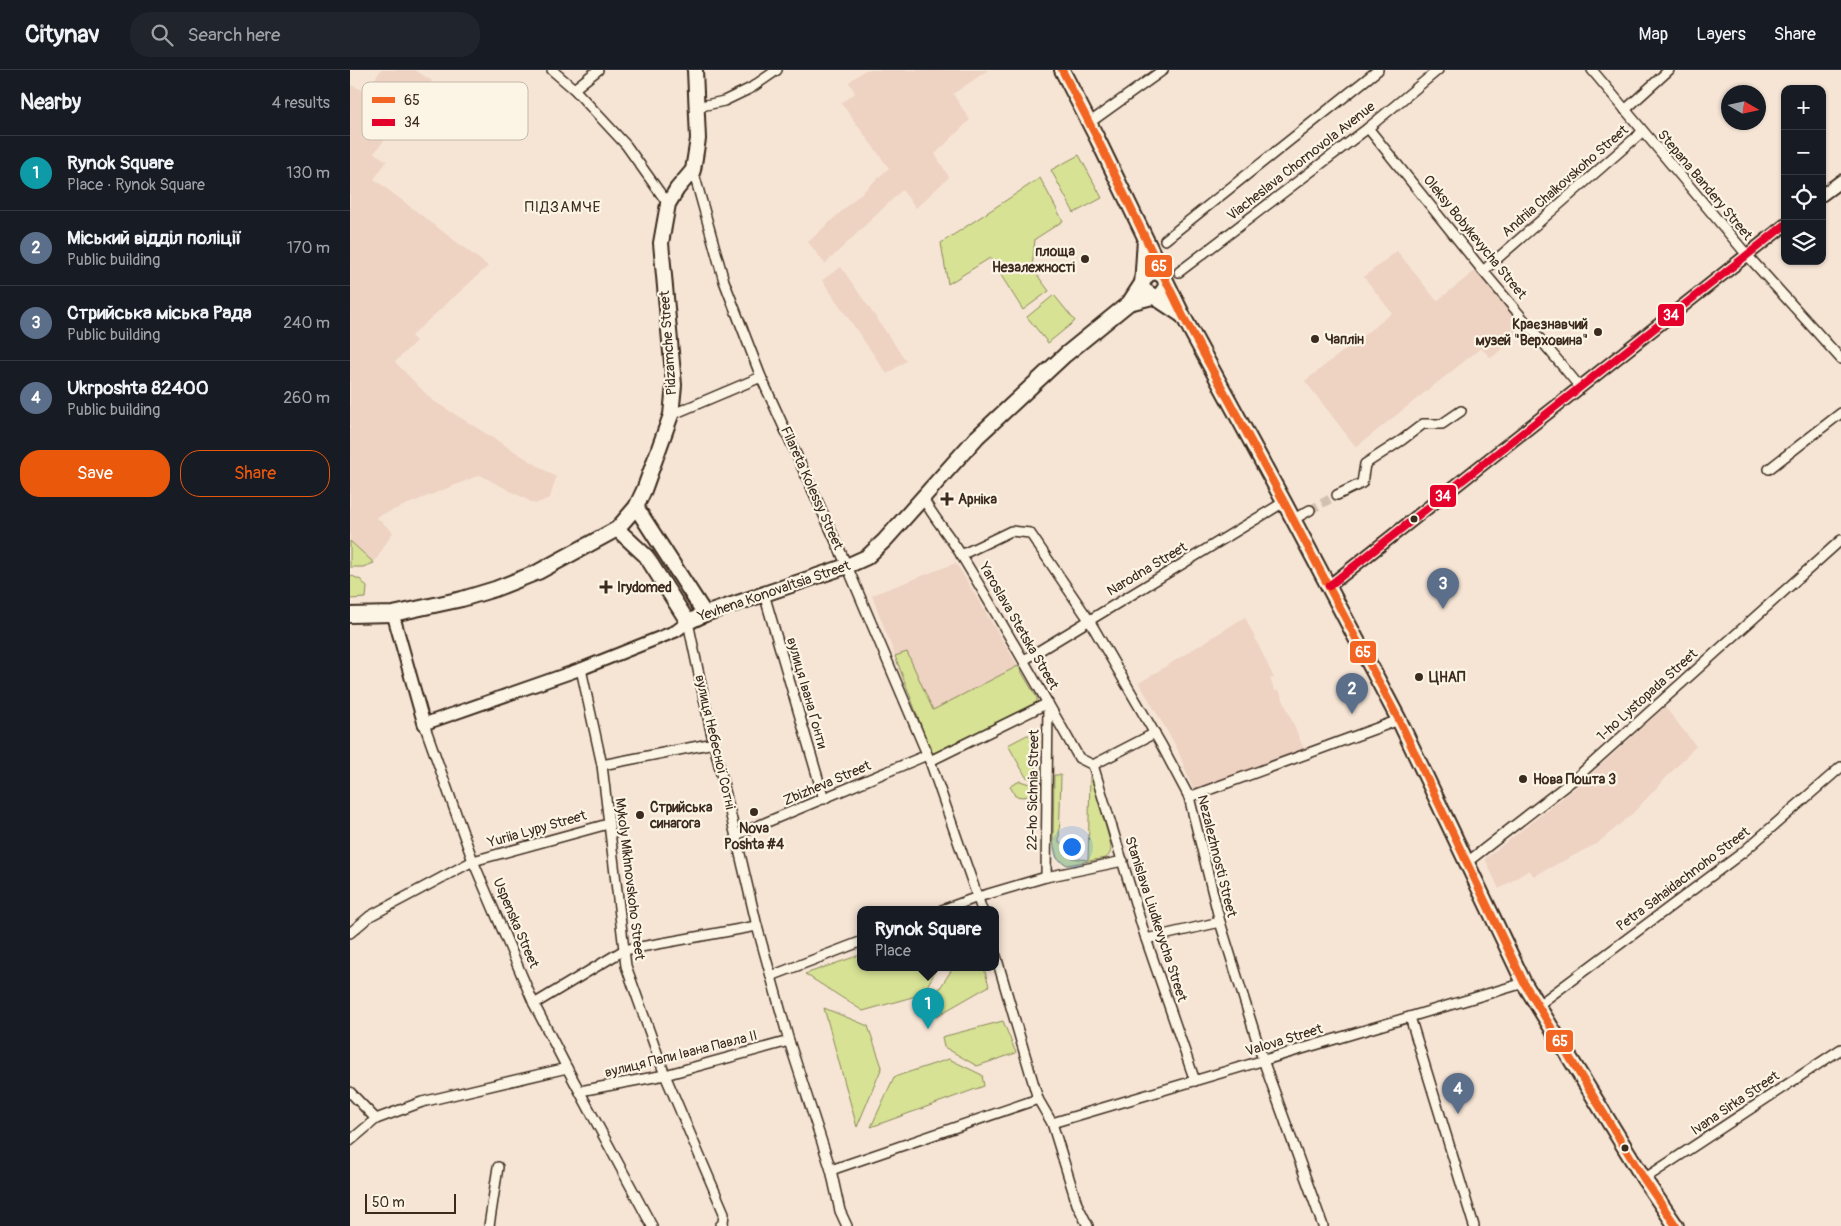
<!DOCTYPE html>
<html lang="en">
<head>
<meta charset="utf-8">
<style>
	:root { --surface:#171b24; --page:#20242c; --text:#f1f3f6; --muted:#9ea1a6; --line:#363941; --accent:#ea580c }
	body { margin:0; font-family:Pangolin,sans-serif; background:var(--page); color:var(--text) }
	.controls { position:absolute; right:15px; top:15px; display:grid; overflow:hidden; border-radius:10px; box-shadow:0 1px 4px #0004 }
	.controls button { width:45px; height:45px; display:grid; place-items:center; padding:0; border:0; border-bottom:1px solid var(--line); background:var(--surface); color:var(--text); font:25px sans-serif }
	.compass { position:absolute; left:1371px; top:15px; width:45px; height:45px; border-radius:50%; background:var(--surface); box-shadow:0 1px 4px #0004; rotate:99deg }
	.scale { position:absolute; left:15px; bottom:12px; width:91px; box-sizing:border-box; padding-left:5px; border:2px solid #3b2a1e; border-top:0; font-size:14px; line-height:18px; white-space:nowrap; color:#3b2a1e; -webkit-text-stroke:4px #fcf5e5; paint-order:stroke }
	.you { position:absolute; left:721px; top:776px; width:18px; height:18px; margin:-12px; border:4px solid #fff; border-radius:50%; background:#1a73e8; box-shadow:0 0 0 8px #1a73e833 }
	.badge { display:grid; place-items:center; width:32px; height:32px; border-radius:50%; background:var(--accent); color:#fff; font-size:16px; font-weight:700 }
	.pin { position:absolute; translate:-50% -41px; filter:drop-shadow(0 1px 2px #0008) }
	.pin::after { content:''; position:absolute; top:26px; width:18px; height:15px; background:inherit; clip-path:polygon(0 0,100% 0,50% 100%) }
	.popup { position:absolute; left:507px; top:836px; width:142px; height:65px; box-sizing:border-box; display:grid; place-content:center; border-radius:10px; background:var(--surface); filter:drop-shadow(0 1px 4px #0005); font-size:16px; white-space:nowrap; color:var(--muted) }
	.popup b { font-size:19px; color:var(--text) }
	.popup::after { content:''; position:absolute; left:50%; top:100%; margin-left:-10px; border:10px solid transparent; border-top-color:var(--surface) }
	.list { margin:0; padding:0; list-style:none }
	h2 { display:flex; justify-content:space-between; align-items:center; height:65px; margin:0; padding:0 20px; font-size:21px }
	h2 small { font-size:16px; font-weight:400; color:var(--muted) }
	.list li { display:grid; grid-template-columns:32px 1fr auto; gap:15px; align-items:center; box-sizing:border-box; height:75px; padding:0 20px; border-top:1px solid var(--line) }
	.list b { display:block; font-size:19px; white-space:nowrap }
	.list p { margin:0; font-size:16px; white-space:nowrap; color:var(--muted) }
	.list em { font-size:16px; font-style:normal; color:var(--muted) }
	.actions { display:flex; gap:10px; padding:15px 20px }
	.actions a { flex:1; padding:11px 0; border:1px solid var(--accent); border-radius:20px; text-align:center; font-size:18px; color:var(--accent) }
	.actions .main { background:var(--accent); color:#fff }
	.icon { flex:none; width:28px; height:28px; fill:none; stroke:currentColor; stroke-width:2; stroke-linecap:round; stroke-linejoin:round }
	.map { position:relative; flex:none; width:1491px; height:1156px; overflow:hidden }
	header { display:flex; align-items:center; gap:30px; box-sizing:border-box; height:70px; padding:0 25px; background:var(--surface); border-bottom:1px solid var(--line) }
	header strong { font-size:24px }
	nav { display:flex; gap:28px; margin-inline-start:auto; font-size:18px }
	.search { width:350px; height:45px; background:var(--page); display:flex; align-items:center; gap:12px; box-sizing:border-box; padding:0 18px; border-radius:20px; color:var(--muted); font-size:19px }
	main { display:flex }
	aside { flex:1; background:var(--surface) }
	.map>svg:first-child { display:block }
	.built { fill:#eed2c2 }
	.green { fill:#d7e295; stroke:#89865a }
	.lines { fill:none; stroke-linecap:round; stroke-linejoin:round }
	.minor-tunnel { stroke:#d1c0b0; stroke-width:9; stroke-dasharray:9 4.5; stroke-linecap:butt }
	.minor-casing { stroke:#3b2a1e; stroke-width:12 }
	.tertiary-casing { stroke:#3b2a1e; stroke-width:15 }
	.secondary-casing { stroke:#3b2a1e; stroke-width:18 }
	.minor { stroke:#fcf5e5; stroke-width:9 }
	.tertiary { stroke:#fcf5e5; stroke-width:11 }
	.secondary { stroke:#fcf5e5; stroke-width:14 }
	.bus-1-casing { stroke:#fcf5e5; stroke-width:11 }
	.bus-2-casing { stroke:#fcf5e5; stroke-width:11 }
	.bus-1 { stroke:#f26522; stroke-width:8 }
	.bus-2 { stroke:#e4002b; stroke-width:8 }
	.poi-dot { fill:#3b2a1e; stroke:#fcf5e5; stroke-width:2 }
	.labels { text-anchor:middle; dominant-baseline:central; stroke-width:4.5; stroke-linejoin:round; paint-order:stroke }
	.street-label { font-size:14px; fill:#3b2a1e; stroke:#fcf5e5 }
	.poi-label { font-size:14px; font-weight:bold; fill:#3b2a1e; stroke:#fcf5e5; text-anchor:start }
	.neighbourhood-label { font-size:15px; letter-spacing:1px; fill:#3b2a1e; stroke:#fcf5e5 }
	.key { fill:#fcf5e5; stroke:#c2b8a9; stroke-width:1 }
	.key-label { font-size:14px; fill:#3b2a1e }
	.line-badge { stroke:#fcf5e5; stroke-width:2 }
	.badge-label { font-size:14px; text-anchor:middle; font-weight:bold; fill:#fff }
</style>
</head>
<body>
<header>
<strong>Citynav</strong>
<div class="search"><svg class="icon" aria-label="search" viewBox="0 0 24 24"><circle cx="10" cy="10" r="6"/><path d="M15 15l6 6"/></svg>Search here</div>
<nav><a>Map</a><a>Layers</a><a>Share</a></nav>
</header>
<main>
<aside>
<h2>Nearby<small>4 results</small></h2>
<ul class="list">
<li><span class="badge" style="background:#0f9aa8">1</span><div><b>Rynok Square</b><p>Place · Rynok Square</p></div><em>130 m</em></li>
<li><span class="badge" style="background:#5c6f8a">2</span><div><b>Міський відділ поліції</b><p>Public building</p></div><em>170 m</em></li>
<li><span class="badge" style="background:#5c6f8a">3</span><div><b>Стрийська міська Рада</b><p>Public building</p></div><em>240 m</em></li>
<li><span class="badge" style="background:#5c6f8a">4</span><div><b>Ukrposhta 82400</b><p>Public building</p></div><em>260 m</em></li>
</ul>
<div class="actions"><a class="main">Save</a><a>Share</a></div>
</aside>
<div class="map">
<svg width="1491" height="1156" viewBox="0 0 1491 1156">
	<rect width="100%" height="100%" fill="#f6e5d5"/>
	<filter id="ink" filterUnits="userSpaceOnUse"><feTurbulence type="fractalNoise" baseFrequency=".02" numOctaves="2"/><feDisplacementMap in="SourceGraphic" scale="10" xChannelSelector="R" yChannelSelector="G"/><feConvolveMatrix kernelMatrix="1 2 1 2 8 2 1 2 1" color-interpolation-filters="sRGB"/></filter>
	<g filter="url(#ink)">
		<!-- built -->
		<g class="built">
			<polygon points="31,0 65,0 82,11 24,83 37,91 24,109 138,196 61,266 66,271 45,292 82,330 206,407 200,428 185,434 130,405 26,447 43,462 24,493 0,471 0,15 16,21"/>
			<polygon points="515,0 638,0 603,24 620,50 585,84 599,107 566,138 552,120 475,194 458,172 539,98 491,33 505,23 499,12"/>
			<polygon points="1047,181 1087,231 1125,201 1175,260 1141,288 1131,278 1006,377 955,311 1042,243 1014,207"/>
			<polygon points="491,197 556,291 537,304 472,210"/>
			<polygon points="606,493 687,628 687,632 584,683 581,682 522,525"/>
			<polygon points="895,547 924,608 920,609 925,621 929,620 955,682 844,722 827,678 789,613"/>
			<polygon points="1315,637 1346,676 1282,744 1248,773 1184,806 1179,800 1149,819 1135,789 1229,715"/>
		</g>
		<!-- green -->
		<g class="green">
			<polygon points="729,85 752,128 724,143 701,100"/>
			<polygon points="690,108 713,151 685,169 682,198 699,221 673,240 640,188 598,214 591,173"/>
			<polygon points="704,225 725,251 698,273 677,247"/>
			<polygon points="0,471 24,493 13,497 0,497"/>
			<polygon points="0,505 11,510 17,517 16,528 0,529"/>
			<polygon points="557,582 583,640 668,596 687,628 687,632 584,683 581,682 545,586"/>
			<polygon points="677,665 684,666 685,670 686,710 676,707 658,675"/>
			<path d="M704 705H711L709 773 717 774V781L722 788 738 790 740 706H742L760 772C761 779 762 783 756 788L717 795 707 788 703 772Z"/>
			<polygon points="670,711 686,716 686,724 673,727 665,726 660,716"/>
			<polygon points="510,885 510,898 587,898 573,924 513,941 455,904"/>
			<polygon points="603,898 634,898 639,916 585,947 582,930"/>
			<polygon points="474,938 518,956 532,997 507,1057"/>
			<polygon points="653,951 666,983 627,996 594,977 592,967"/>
			<polygon points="599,989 632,1005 634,1016 521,1057 544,1007"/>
		</g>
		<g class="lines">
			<!-- minor-tunnel -->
			<polyline class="minor-tunnel" points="960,440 987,425"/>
			<!-- minor casing -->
			<g class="minor-casing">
				<g id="minor">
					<polyline points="202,0 224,19 276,75 318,134"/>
					<polyline points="1242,0 1397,185 1491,289"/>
					<polyline points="224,19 248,0"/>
					<polyline points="347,37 374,31 401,18 427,0"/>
					<polyline points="1275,40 1319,0"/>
					<polyline points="739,53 813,0"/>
					<polyline points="1018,58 1133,201 1230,317"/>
					<polyline points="343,100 374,211 411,307 497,496 580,691 632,840"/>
					<polyline points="815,170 1028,0"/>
					<polyline points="1133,201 1292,62"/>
					<polyline points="829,202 1018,58 1088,0"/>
					<polyline points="321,345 411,307"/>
					<polyline points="1419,399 1491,343"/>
					<polyline points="987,425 1012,413 1015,394 1052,370 1073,354 1092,354 1111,341"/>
					<path d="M573 428C584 449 601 467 613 488 653 554 691 621 729 688L743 695"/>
					<polyline points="944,449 960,440"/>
					<polyline points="611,485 661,461 680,463 739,550 812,676 839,727 870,852 913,990 973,1156"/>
					<polyline points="414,524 474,729"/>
					<polyline points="338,552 360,657 407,856 439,971 481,1100 490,1141 497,1156"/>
					<polyline points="674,590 934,432"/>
					<polyline points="231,599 252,695 276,896 315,1005 374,1143 373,1153 370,1156"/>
					<polyline points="74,654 123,791 184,934 217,998 302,1156"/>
					<polyline points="580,691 698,633"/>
					<polyline points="252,695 364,673"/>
					<polyline points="743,695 796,869 845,1011"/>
					<polyline points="743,695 805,663"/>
					<polyline points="839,727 1049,650"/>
					<polyline points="386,765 577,685"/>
					<polyline points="1116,793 1227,707 1491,470"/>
					<polyline points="696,807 698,635"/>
					<polyline points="592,840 628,827 696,807 773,791"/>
					<polyline points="0,863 20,846 123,791 258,754"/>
					<polyline points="796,869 870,852"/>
					<polyline points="646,886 688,1029 702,1053 727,1134 738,1156"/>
					<polyline points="421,906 510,872"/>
					<polyline points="184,934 274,880 407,856"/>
					<polyline points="1187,936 1392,783 1491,697"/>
					<polyline points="1060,947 1124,1156"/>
					<polyline points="230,1021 315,1005 439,971"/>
					<polyline points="0,1022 26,1049"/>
					<polyline points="702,1053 1174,913"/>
					<polyline points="0,1071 26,1049 72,1032 217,998"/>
					<polyline points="481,1100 688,1029"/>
					<polyline points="1294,1109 1491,979"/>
					<polyline points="139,1156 148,1097"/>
				</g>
			</g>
			<!-- tertiary casing -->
			<g class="tertiary-casing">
				<g id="tertiary">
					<polyline points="1472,125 1491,111"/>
					<polyline points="979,516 1435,155"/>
					<polyline points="43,544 74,654 231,599 326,561 338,552"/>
				</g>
			</g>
			<!-- secondary casing -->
			<g class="secondary-casing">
				<g id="secondary">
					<polyline points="712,0 748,70 833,246 934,432 1049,650 1174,913 1294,1109 1326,1156"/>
					<polyline points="795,169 792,216 794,220 833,246"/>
					<polyline points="286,437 355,544"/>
					<polyline points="267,459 296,486 338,552 355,544 497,496 517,487 535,470 627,367 715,285 779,233 798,204 807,202 815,208 816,217 810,225 779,233"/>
					<polyline points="0,545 43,544 112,529 145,519 188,502 267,459 286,437 294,420 321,345 324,315 311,173 318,134 327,119 343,100 348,69 345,0"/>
				</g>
			</g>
			<!-- minor -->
			<use href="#minor" class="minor"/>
			<!-- tertiary -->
			<use href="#tertiary" class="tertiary"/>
			<!-- secondary -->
			<use href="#secondary" class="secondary"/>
			<!-- bus-1 casing -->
			<g class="bus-1-casing">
				<polyline id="bus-1" points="712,0 748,70 833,246 934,432 1049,650 1174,913 1294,1109 1326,1156"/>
			</g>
			<!-- bus-2 casing -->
			<g class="bus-2-casing">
				<polyline id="bus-2" points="979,516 1435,155"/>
			</g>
			<!-- bus-1 -->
			<use href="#bus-1" class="bus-1"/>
			<!-- bus-2 -->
			<use href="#bus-2" class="bus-2"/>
		</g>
	</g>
	<!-- markers -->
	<g class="poi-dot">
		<circle cx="735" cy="189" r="5"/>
		<circle cx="1248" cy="262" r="5"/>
		<circle cx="965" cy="269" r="5"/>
		<path d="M594.5 421.5h5v5h5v5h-5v5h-5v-5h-5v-5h5z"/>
		<circle cx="1064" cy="449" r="4.5"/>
		<path d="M253.5 509.5h5v5h5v5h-5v5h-5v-5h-5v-5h5z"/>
		<circle cx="1069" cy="607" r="5"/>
		<circle cx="1173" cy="709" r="5"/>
		<circle cx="404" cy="742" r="5"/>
		<circle cx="290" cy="745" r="5"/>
		<circle cx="1275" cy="1078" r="4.5"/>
	</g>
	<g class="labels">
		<!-- street labels -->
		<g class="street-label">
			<text transform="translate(951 91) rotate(-38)">Viacheslava Chornovola Avenue</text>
			<text transform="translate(1215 111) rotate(-41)">Andriia Chaikovskoho Street</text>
			<text transform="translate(1355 115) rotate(50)">Stepana Bandery Street</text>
			<text transform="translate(1125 167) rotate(51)">Oleksy Bobykevycha Street</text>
			<text transform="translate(318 273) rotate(-94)">Pidzamche Street</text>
			<text transform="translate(462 418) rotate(66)">Filareta Kolessy Street</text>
			<text transform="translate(797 499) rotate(-31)">Narodna Street</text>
			<text transform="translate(424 521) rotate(-19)">Yevhena Konovaltsia Street</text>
			<text transform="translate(669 556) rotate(60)">Yaroslava Stetska Street</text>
			<text transform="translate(457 623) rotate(74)">вулиця Івана Ґонти</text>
			<text transform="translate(1297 625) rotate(-42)">1-ho Lystopada Street</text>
			<text transform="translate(365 672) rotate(77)">вулиця Небесної Сотні</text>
			<text transform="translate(477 713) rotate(-23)">Zbizheva Street</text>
			<text transform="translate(683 720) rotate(-89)">22-ho Sichnia Street</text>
			<text transform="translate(187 759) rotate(-16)">Yuriia Lypy Street</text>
			<text transform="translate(867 786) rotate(76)">Nezalezhnosti Street</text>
			<text transform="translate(280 809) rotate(83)">Mykoly Mikhnovskoho Street</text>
			<text transform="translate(1333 809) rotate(-37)">Petra Sahaidachnoho Street</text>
			<text transform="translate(806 849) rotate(72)">Stanislava Liudkevycha Street</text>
			<text transform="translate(166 853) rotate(67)">Uspenska Street</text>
			<text transform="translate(934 970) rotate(-17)">Valova Street</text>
			<text transform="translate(331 984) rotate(-14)">вулиця Папи Івана Павла II</text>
			<text transform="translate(1385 1033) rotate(-34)">Ivana Sirka Street</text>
		</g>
		<!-- poi labels -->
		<g class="poi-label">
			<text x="725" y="181" text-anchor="end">площа<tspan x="725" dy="16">Незалежності</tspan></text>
			<text x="1238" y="254" text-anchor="end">Краєзнавчий<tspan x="1238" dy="16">музей "Верховина"</tspan></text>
			<text x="975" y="269">Чаплін</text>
			<text x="608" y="429">Арніка</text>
			<text x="267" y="517">Irydomed</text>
			<text x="1079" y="607">ЦНАП</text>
			<text x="1183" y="709">Нова Пошта 3</text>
			<text x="300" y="737">Стрийська<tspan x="300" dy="16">синагога</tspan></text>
			<text x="404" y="758" text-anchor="middle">Nova<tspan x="404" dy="16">Poshta #4</tspan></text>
		</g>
		<!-- neighbourhood labels -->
		<g class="neighbourhood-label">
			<text x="213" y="137">ПІДЗАМЧЕ</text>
		</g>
	</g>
	<!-- legend -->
	<rect x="12" y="12" width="166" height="58" rx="8" class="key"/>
	<rect x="22" y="27" width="23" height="6" fill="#f26522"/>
	<rect x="22" y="49" width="23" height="7" fill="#e4002b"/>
	<g class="key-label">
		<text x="54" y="35">65</text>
		<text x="54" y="57">34</text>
	</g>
	<g class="line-badge">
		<rect x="794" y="184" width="29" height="24" rx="5" fill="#f26522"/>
		<rect x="1307" y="233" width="28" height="24" rx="5" fill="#e4002b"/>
		<rect x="1079" y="414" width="28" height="24" rx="5" fill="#e4002b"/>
		<rect x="999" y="570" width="28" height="24" rx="5" fill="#f26522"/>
		<rect x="1195" y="959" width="29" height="24" rx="5" fill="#f26522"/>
	</g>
	<g class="badge-label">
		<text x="809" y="201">65</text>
		<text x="1321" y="250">34</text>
		<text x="1093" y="431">34</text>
		<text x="1013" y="587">65</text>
		<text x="1210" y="976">65</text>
	</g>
</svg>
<div class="controls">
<button>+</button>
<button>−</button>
<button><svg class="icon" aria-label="locate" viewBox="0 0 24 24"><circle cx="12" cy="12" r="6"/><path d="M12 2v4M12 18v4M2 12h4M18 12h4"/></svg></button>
<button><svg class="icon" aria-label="layers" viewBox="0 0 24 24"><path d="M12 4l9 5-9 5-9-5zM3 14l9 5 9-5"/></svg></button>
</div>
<svg class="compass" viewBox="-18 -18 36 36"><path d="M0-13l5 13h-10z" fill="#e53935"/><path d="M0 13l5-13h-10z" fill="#9ea1a6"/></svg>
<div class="scale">50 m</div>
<div class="you"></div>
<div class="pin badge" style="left:578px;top:959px;background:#0f9aa8">1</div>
<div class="popup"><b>Rynok Square</b>Place</div>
<div class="pin badge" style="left:1002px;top:644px;background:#5c6f8a">2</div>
<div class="pin badge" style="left:1093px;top:539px;background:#5c6f8a">3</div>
<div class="pin badge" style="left:1108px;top:1044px;background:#5c6f8a">4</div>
</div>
</main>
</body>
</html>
